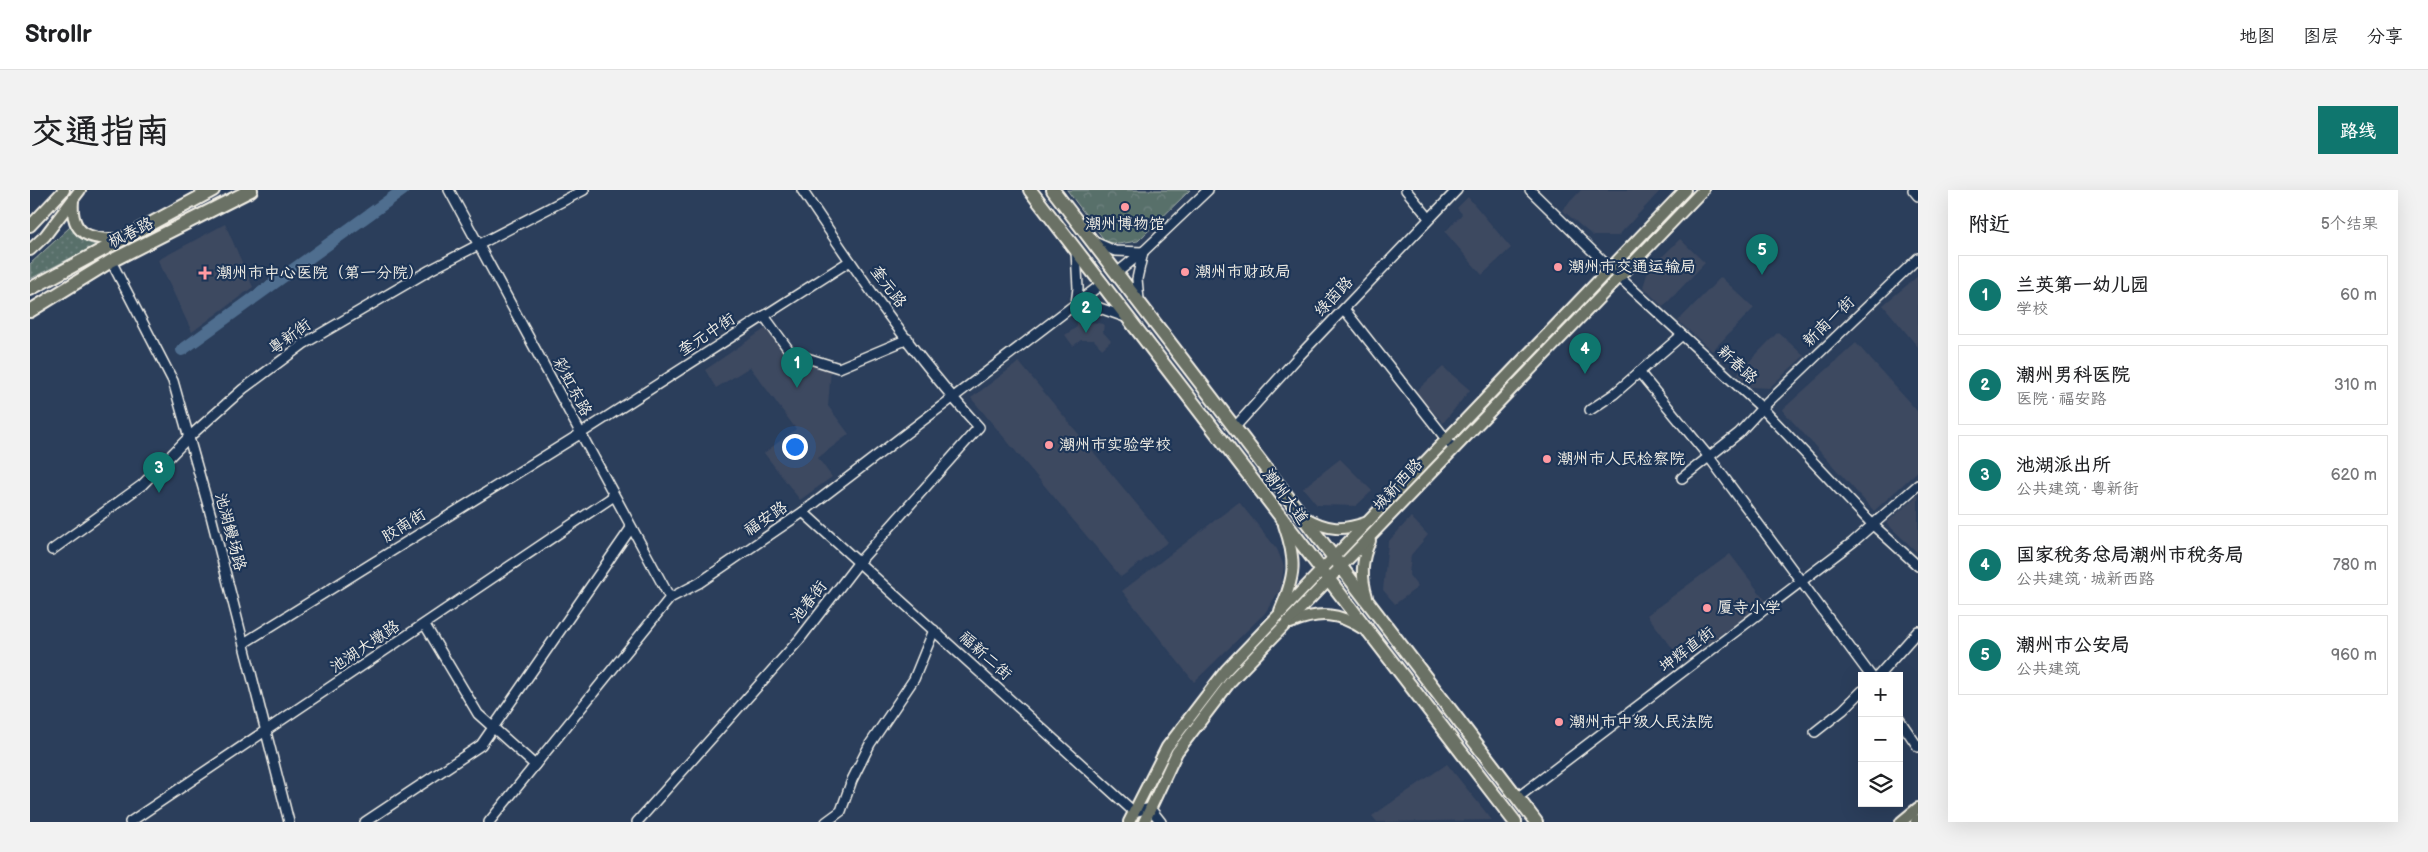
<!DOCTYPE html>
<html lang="zh">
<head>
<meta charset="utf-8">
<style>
	:root { --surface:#fff; --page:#f2f2f2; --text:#202124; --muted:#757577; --line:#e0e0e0; --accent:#0f766e }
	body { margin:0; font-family:"Balsamiq Sans","LXGW WenKai TC",sans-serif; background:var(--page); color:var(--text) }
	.controls { position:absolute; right:15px; bottom:15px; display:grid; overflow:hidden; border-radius:0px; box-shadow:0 5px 20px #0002 }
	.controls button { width:45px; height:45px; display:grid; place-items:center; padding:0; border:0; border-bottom:1px solid var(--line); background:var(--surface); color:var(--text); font:25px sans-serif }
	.you { position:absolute; left:764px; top:256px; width:18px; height:18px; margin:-12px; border:4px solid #fff; border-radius:50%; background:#1a73e8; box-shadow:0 0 0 8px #1a73e833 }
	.badge { display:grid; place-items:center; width:32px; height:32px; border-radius:50%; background:var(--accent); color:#fff; font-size:16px; font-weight:700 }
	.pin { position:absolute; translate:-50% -41px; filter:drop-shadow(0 1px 2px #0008) }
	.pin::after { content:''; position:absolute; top:26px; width:18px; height:15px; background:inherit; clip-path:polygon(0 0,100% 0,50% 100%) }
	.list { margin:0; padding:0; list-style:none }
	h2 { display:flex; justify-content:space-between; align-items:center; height:65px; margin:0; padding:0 20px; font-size:21px }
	h2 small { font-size:16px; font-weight:400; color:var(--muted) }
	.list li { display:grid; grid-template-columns:32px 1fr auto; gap:15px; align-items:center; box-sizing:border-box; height:80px; margin:0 10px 10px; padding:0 10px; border:1px solid var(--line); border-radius:0px }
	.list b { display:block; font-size:19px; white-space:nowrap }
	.list p { margin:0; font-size:16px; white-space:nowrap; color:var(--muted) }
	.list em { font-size:16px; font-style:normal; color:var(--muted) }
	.icon { flex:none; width:28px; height:28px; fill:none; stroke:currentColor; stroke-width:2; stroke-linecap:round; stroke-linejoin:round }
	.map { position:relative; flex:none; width:1888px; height:632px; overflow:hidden; border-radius:0px }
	header { display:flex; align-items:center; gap:30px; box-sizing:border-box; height:70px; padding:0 25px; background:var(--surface); border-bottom:1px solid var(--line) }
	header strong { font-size:24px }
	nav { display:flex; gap:28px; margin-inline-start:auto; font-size:18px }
	.intro { display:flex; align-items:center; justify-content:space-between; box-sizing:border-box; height:120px; padding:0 30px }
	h1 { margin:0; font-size:35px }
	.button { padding:12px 22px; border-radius:0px; background:var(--accent); color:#fff; font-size:18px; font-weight:700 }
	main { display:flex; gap:30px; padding:0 30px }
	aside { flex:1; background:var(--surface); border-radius:0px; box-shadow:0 5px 20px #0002 }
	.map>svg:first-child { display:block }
	.built { fill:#3c4860 }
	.grass { fill:url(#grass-dots); stroke:#a6b0aa }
	.park { fill:url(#park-crowns); stroke:#a6b0aa }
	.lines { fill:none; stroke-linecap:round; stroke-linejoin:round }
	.river { stroke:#4f6e8f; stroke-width:12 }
	.minor-casing { stroke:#f4f1e8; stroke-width:12 }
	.major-casing { stroke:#f4f1e8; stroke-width:14 }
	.highway-casing { stroke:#f4f1e8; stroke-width:16 }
	.minor { stroke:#1d3557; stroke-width:9 }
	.major { stroke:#6a7165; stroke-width:10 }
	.highway { stroke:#6a7165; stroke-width:12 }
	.poi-dot { fill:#ff9aa2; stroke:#1d3557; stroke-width:2 }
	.labels { text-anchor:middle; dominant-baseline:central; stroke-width:4.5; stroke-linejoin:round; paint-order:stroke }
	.poi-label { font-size:16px; fill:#f4f1e8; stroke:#1d3557; text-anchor:start }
	.street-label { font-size:16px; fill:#f4f1e8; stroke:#1d3557 }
</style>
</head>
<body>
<header>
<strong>Strollr</strong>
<nav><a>地图</a><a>图层</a><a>分享</a></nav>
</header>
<div class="intro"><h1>交通指南</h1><a class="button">路线</a></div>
<main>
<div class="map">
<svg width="1888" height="632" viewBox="0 0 1888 632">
	<defs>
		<pattern id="grass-dots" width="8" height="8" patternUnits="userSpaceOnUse" patternTransform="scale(1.25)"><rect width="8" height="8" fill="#586f6b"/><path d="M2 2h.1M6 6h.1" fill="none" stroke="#718480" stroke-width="1.8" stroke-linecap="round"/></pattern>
		<pattern id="park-crowns" width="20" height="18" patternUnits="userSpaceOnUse" patternTransform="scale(1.25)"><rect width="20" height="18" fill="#586f6b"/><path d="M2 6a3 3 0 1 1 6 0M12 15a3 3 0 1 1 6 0" fill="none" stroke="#718480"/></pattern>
	</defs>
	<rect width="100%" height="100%" fill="#2b3e5b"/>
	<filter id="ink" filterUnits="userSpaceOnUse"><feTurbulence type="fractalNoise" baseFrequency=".02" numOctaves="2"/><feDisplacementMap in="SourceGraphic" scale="10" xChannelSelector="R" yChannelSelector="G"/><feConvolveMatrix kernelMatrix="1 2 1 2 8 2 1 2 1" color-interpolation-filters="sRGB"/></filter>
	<g filter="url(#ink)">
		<!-- built -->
		<g class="built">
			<polygon points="1551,0 1631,0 1588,46 1563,46 1532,20"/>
			<polygon points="1438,7 1481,58 1452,85 1415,42 1432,24 1427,18"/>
			<polygon points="195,34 223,97 162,142 128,70"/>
			<polygon points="1650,49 1675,73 1633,117 1613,97 1618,81"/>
			<polygon points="1888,86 1888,157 1853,115"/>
			<polygon points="1691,87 1724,118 1682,161 1648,131"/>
			<polygon points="1047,130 1074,134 1073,142 1081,151 1072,159 1064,150 1051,150 1043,156 1035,145 1047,137"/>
			<polygon points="736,138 758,165 801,179 798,216 819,244 788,268 802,287 770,310 734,263 766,239 720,177 686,198 675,180"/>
			<polygon points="1748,142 1774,166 1739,198 1721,197 1707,184"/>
			<polygon points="1826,153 1888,222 1888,281 1844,321 1752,220"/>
			<polygon points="989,172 1138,352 1091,387 941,208"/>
			<polygon points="1413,177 1440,200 1413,233 1385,202"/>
			<polygon points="1310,269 1342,301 1326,316 1287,315 1273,298"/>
			<polygon points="1888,305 1888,363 1856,333"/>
			<polygon points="1209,312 1247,359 1254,376 1251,398 1235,423 1164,492 1092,401"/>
			<polygon points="1381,327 1398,345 1381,365 1379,385 1388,397 1365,414 1353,400 1358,352"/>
			<polygon points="1700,364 1736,411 1653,472 1617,425"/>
			<polygon points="1417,574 1462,630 1347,632 1342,626"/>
		</g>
		<!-- grass -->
		<polygon class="grass" points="40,37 56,52 66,55 0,89 0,74"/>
		<!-- park -->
		<polygon class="park" points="1037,0 1160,0 1108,51 1088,54 1075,51"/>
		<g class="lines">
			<!-- river -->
			<polyline class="river" points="152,160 373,0"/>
			<!-- minor casing -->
			<g class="minor-casing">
				<g id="minor">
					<polyline points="419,0 640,408"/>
					<polyline points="1376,0 1399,28"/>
					<polyline points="1500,0 1589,87 1732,218 1843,335 1888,376"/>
					<polyline points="1883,0 1888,6"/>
					<polyline points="1067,53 1085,61 1113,62 1107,89 1109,110"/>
					<polyline points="1046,61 1048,98 1046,114 1064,116 1098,128"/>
					<polyline points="81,71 143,191 181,326 259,632"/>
					<polyline points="1088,82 1115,60 1178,0"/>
					<polyline points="1314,119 1423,258"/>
					<polyline points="734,126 761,163 809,178 878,149"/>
					<polyline points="1609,182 1679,267 1841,486"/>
					<polyline points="1560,220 1584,204 1652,145"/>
					<polyline points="1205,237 1269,166 1427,0"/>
					<polyline points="1652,288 1709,243 1732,218 1888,68"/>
					<polyline points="773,322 1104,622 1120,618 1131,632"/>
					<polyline points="22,360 112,295 159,247 213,199 275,153 400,80 554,0"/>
					<polyline points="395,435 448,524 505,575"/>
					<polyline points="214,453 550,244 820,71"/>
					<polyline points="1848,486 1888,441"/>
					<polyline points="1869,529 1888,557"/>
					<polyline points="1785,542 1813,520 1832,501"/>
					<polyline points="1487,608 1823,352 1888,295"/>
					<polyline points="100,632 584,306"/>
					<polyline points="335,632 451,555 601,338"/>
					<polyline points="459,632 640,408 669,393 773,322 1073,93"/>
					<path d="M607 632 769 450 829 372 949 237C883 165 826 81 772 0"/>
					<polyline points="796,632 811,621 822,590 840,554 884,489 904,440"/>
				</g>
			</g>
			<!-- major casing -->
			<g class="major-casing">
				<g id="major">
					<path d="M43 10C40 45 60 50 90 49"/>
					<polyline points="0,36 34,0"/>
					<polyline points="0,60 15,46 50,0"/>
					<path d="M1274 327C1299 341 1312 341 1338 332"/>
					<path d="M1337 407C1331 387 1331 371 1340 351"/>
					<path d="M1250 421C1265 386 1267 372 1254 335"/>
					<path d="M1260 433C1290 421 1308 422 1335 440"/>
					<polyline points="1099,632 1137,557 1196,480 1655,0"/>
					<polyline points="1114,632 1147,562 1201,491 1673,0"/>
					<polyline points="1871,632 1888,618"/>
					<polyline points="1886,632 1888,630"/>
				</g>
			</g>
			<!-- highway casing -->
			<g class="highway-casing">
				<g id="highway">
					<polyline points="1000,0 1485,632"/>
					<polyline points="1023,0 1506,632"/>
					<polyline points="0,99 183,0"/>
					<polyline points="0,121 81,71 221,0"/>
				</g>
			</g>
			<!-- minor -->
			<use href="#minor" class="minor"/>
			<!-- major -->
			<use href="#major" class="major"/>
			<!-- highway -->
			<use href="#highway" class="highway"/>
		</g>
	</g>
	<!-- markers -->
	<g class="poi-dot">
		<circle cx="1095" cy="17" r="5"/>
		<circle cx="1528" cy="77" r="5"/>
		<circle cx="1155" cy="82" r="5"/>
		<path d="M172.5 75.5h5v5h5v5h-5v5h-5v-5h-5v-5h5z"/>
		<circle cx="1019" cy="255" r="5"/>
		<circle cx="1517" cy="269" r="5"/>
		<circle cx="1677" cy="418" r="5"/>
		<circle cx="1529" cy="532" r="5"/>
	</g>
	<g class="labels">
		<!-- poi labels -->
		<g class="poi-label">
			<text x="1095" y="34" text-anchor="middle">潮州博物馆</text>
			<text x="1538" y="77">潮州市交通运输局</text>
			<text x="1165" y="82">潮州市财政局</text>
			<text x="186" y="83">潮州市中心医院（第一分院）</text>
			<text x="1029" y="255">潮州市实验学校</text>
			<text x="1527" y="269">潮州市人民检察院</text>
			<text x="1687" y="418">厦寺小学</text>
			<text x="1539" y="532">潮州市中级人民法院</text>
		</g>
		<!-- street labels -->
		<g class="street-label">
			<text transform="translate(101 43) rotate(-27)">枫春路</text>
			<text transform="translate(858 97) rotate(53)">奎元路</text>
			<text transform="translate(1304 107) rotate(-47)">绿茵路</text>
			<text transform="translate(1799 132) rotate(-44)">新南一街</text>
			<text transform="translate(677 145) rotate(-33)">奎元中街</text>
			<text transform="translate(260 147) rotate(-36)">粤新街</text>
			<text transform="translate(1707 175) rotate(43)">新春路</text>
			<text transform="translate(542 197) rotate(62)">彩虹东路</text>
			<text transform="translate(1368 295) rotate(-47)">城新西路</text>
			<text transform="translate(1255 307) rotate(53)">潮州大道</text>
			<text transform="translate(736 329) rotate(-34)">福安路</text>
			<text transform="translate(374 336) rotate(-32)">胶南街</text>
			<text transform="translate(200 342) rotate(75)">池湖鳗场路</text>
			<text transform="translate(779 412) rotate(-52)">池春街</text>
			<text transform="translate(335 457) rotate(-34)">池湖大墩路</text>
			<text transform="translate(1657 460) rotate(-37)">坤辉直街</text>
			<text transform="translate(955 466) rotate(42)">福新二街</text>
		</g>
	</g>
</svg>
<div class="controls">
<button>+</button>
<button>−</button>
<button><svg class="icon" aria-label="layers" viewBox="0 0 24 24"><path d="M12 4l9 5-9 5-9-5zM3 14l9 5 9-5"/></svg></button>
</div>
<div class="you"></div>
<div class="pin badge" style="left:767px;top:198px">1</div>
<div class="pin badge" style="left:1056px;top:143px">2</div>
<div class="pin badge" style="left:129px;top:303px">3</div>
<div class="pin badge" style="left:1555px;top:184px">4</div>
<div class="pin badge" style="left:1732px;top:85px">5</div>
</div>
<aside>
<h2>附近<small>5个结果</small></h2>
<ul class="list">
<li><span class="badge">1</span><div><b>兰英第一幼儿园</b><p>学校</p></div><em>60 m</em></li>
<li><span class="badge">2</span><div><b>潮州男科医院</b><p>医院 · 福安路</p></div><em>310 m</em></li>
<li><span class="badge">3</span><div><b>池湖派出所</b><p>公共建筑 · 粤新街</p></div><em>620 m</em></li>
<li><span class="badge">4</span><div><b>国家税务总局潮州市税务局</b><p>公共建筑 · 城新西路</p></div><em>780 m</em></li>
<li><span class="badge">5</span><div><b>潮州市公安局</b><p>公共建筑</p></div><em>960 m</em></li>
</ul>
</aside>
</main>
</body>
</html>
